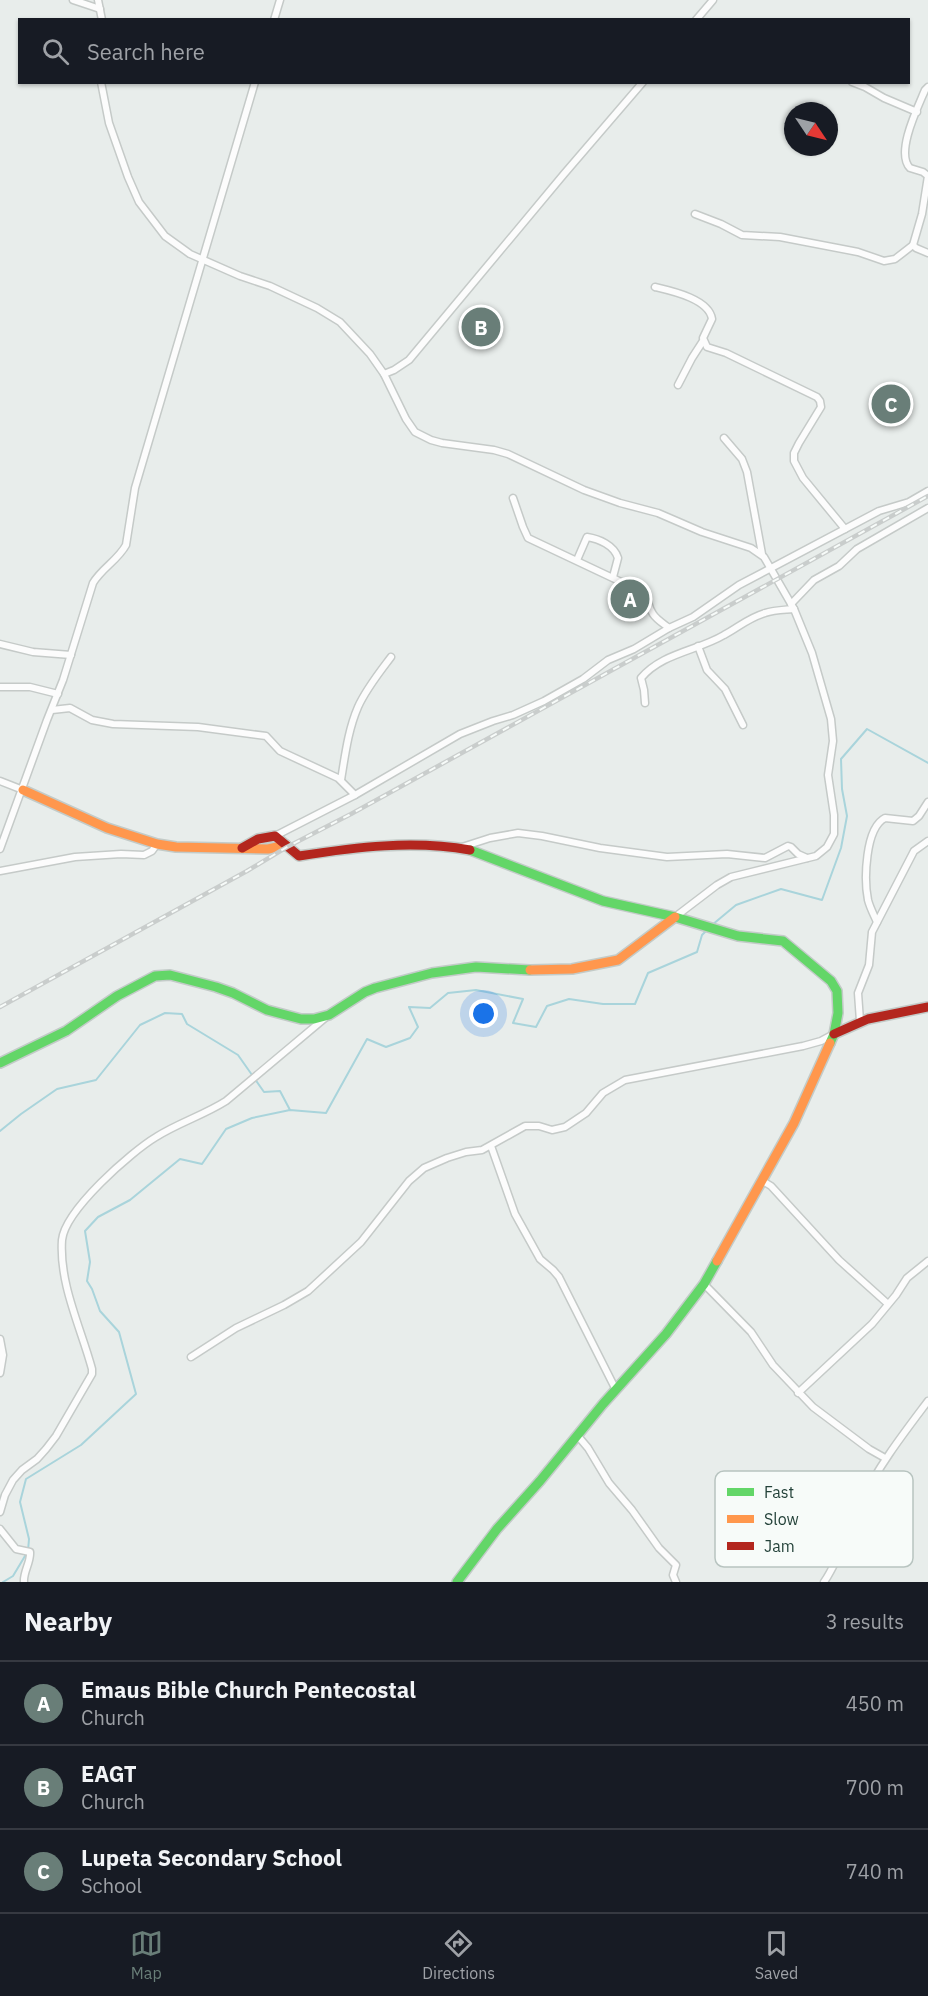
<!DOCTYPE html>
<html lang="en">
<head>
<meta charset="utf-8">
<style>
	:root { --surface:#171b24; --page:#20242c; --text:#f1f3f6; --muted:#9ea1a6; --line:#363941; --accent:#697e78 }
	body { margin:0; font-family:"IBM Plex Sans",sans-serif; background:var(--page); color:var(--text) }
	.compass { position:absolute; left:784px; top:102px; width:54px; height:54px; border-radius:50%; background:var(--surface); box-shadow:0 2px 4px #0004; rotate:125deg }
	.you { position:absolute; left:484px; top:1014px; width:21px; height:21px; margin:-15px; border:4px solid #fff; border-radius:50%; background:#1a73e8; box-shadow:0 0 0 9px #1a73e833 }
	.badge { display:grid; place-items:center; width:39px; height:39px; border-radius:50%; background:var(--accent); color:#fff; font-size:20px; font-weight:700 }
	.pin { position:absolute; translate:-50% -50%; border:3px solid #fff; box-shadow:0 2px 6px #0006 }
	.list { margin:0; padding:0; list-style:none }
	h2 { display:flex; justify-content:space-between; align-items:center; height:78px; margin:0; padding:0 24px; font-size:26px }
	h2 small { font-size:20px; font-weight:400; color:var(--muted) }
	.list li { display:grid; grid-template-columns:39px 1fr auto; gap:18px; align-items:center; box-sizing:border-box; height:84px; padding:0 24px; border-top:2px solid var(--line) }
	.list b { display:block; font-size:22px; white-space:nowrap }
	.list p { margin:0; font-size:20px; white-space:nowrap; color:var(--muted) }
	.list em { font-size:20px; font-style:normal; color:var(--muted) }
	.icon { flex:none; width:33px; height:33px; fill:none; stroke:currentColor; stroke-width:2; stroke-linecap:round; stroke-linejoin:round }
	.map { position:relative; flex:none; width:928px; height:1582px; overflow:hidden }
	.search { position:absolute; background:var(--surface); box-shadow:0 2px 4px #0004; left:18px; right:18px; top:18px; height:66px; display:flex; align-items:center; gap:15px; box-sizing:border-box; padding:0 21px; border-radius:0px; color:var(--muted); font-size:22px }
	.sheet { height:330px; background:var(--surface) }
	nav { display:flex; justify-content:space-around; align-items:center; box-sizing:border-box; height:84px; border-top:2px solid var(--line); background:var(--surface); font-size:16px; color:var(--muted) }
	nav a { display:grid; justify-items:center; gap:3px }
	nav .on { color:var(--accent) }
	.map>svg:first-child { display:block }
	.lines { fill:none; stroke-linecap:round; stroke-linejoin:round }
	.stream { stroke:#a9d4db; stroke-width:2 }
	.street-casing { stroke:#c5cac8; stroke-width:9 }
	.fast-casing { stroke:#c3cbc8; stroke-width:12 }
	.slow-casing { stroke:#c3cbc8; stroke-width:12 }
	.jam-casing { stroke:#c3cbc8; stroke-width:12 }
	.street { stroke:#fcfcfc; stroke-width:6 }
	.fast { stroke:#63d668; stroke-width:9 }
	.slow { stroke:#ff974d; stroke-width:9 }
	.jam { stroke:#b3261e; stroke-width:9 }
	.rail-casing { stroke:#c9cdcc; stroke-width:4.5 }
	.rail { stroke:#f7fbf9; stroke-width:2; stroke-dasharray:7; stroke-linecap:butt }
	.key { fill:#f7fbf9; stroke:#b8c4c0; stroke-width:1.5 }
	.key-label { font-size:16px; fill:#24423a }
</style>
</head>
<body>
<div class="map">
<svg width="928" height="1582" viewBox="0 0 928 1582">
	<rect width="100%" height="100%" fill="#e8edeb"/>
	<g class="lines">
		<!-- stream -->
		<g class="stream">
			<polyline points="712,925 736,905 781,889 822,900 841,848 847,816 842,789 841,759 867,729 928,763"/>
			<polyline points="0,1131 21,1114 57,1089 96,1080 140,1025 165,1013 182,1014 187,1024 238,1055 264,1092 280,1091 290,1110"/>
			<polyline points="3,1582 13,1576 28,1551 29,1539 20,1502 26,1479 81,1445 136,1394 119,1332 100,1311 92,1289 87,1281 90,1262 85,1231 98,1217 130,1200 180,1159 202,1164 226,1129 252,1118 290,1110 326,1113 367,1039 386,1047 410,1038 418,1027 409,1007 430,1008 448,993 476,990 523,999 513,1023 536,1027 547,1006 569,999 603,1004 635,1004 648,973 697,952 702,935 708,929"/>
		</g>
		<!-- street casing -->
		<g class="street-casing">
			<g id="street">
				<polyline points="73,0 100,9"/>
				<polyline points="98,0 102,20"/>
				<polyline points="274,20 280,0"/>
				<polyline points="696,20 713,0"/>
				<polyline points="101,82 109,123 128,177 139,202 165,236 190,254 240,276 270,286 317,308 340,322 370,354 384,374 406,419 415,432 431,440 442,443 494,450 508,454 584,490 620,503 658,513 702,532 751,548 764,557 794,609 812,653 831,719 833,741 828,775 834,815 834,834 827,847 816,856 731,877 717,885 675,917"/>
				<polyline points="852,82 865,87 884,98 917,112"/>
				<path d="M928 87 925 90C918 107 895 153 910 168L923 172 928 176 922 214 913 245 916 248 928 253"/>
				<polyline points="695,214 721,224 742,235 780,237 858,252 884,261 895,259 913,245"/>
				<path d="M655 287C672 291 709 299 712 319L703 338 707 347 726 353 817 397 820 401 821 407 799 443 794 453V461L803 478 845 529"/>
				<polyline points="384,374 394,370 409,360 564,174 643,82"/>
				<polyline points="678,385 692,358 703,341"/>
				<polyline points="724,438 742,459 747,472 762,554"/>
				<path d="M513 498 523 527 528 538 636 589C652 599 645 602 653 614 657 620 664 624 669 628"/>
				<path d="M577 560 587 537C599 539 614 545 618 558L613 577"/>
				<polyline points="791,604 814,580 839,566 857,549 928,508"/>
				<polyline points="0,644 33,652 71,655"/>
				<polyline points="698,646 707,670 725,689 743,725"/>
				<polyline points="0,687 30,687 58,694"/>
				<path d="M645 703 644 690 641 678C662 653 697 651 724 635 739 627 748 618 765 613 774 610 784 610 794 609"/>
				<polyline points="52,710 70,708 92,720 113,724 198,727 266,736 280,751 338,778 355,795"/>
				<path d="M341 780C345 756 348 730 358 707 366 689 379 673 391 657"/>
				<polyline points="0,781 23,790"/>
				<polyline points="275,836 355,795 460,734 493,721 513,715 544,701 583,679 608,660 634,649 669,628 693,617 739,585 879,511 909,502 928,491"/>
				<polyline points="462,847 490,838 518,833 542,836 600,848 667,857 727,854 765,858 788,846 791,847 798,854 807,858"/>
				<path d="M0 849 47 720 63 680 93 583C102 568 118 560 126 545L135 488 255 82"/>
				<polyline points="0,871 75,857 121,854 144,855 152,851 157,844"/>
				<path d="M877 922C874 915 870 908 868 900 864 880 865 828 885 818L913 821 919 816 928 802"/>
				<polyline points="860,1021 858,993 869,965 872,932 914,851 928,841"/>
				<polyline points="491,1146 515,1214 540,1259 553,1270 559,1277 616,1390"/>
				<polyline points="761,1180 771,1186 839,1260 888,1304"/>
				<polyline points="704,1284 751,1332 773,1365 813,1407 869,1449 885,1458"/>
				<polyline points="0,1339 3,1355 0,1373"/>
				<polyline points="191,1357 236,1328 284,1305 308,1291 361,1242 409,1181 424,1168 447,1158 466,1152 482,1150 525,1126 539,1126 552,1130 565,1127 586,1113 603,1093 625,1080 803,1046 821,1041 834,1034"/>
				<polyline points="798,1393 872,1324 896,1295 907,1278 928,1261"/>
				<polyline points="577,1435 588,1448 609,1483 632,1510 659,1548 676,1565 673,1575 676,1582"/>
				<path d="M0 1512 5 1495 13 1480 22 1470 37 1459 46 1449 56 1436 92 1374V1369C81 1328 59 1284 62 1240 65 1210 131 1152 156 1137 178 1123 204 1115 226 1101L325 1018"/>
				<path d="M0 1529 16 1549 30 1552C31 1562 23 1572 24 1582"/>
				<path d="M824 1582C841 1557 848 1528 861 1502 879 1465 904 1433 928 1401"/>
			</g>
		</g>
		<!-- fast casing -->
		<g class="fast-casing">
			<g id="fast">
				<polyline points="470,850 603,901 675,917 738,936 783,941 831,981 837,991 838,1013 834,1034 830,1043"/>
				<polyline points="0,1063 66,1031 117,996 155,976 170,975 216,987 233,993 267,1010 301,1019 314,1019 329,1015 365,992 375,988 432,973 476,967 530,970"/>
				<polyline points="457,1582 497,1529 540,1481 603,1404 666,1334 704,1284 717,1261"/>
			</g>
		</g>
		<!-- slow casing -->
		<g class="slow-casing">
			<g id="slow">
				<polyline points="23,790 107,828 157,844 176,847 268,849 286,845"/>
				<polyline points="530,970 572,969 618,960 675,917"/>
				<polyline points="717,1261 794,1123 830,1043"/>
			</g>
		</g>
		<!-- jam casing -->
		<g class="jam-casing">
			<g id="jam">
				<path d="M242 848 258 839 275 836 299 856C356 847 413 840 470 850"/>
				<polyline points="834,1034 868,1019 928,1007"/>
			</g>
		</g>
		<!-- street -->
		<use href="#street" class="street"/>
		<!-- fast -->
		<use href="#fast" class="fast"/>
		<!-- slow -->
		<use href="#slow" class="slow"/>
		<!-- jam -->
		<use href="#jam" class="jam"/>
		<!-- rail casing -->
		<g class="rail-casing">
			<polyline id="rail" points="0,1007 247,871 287,847 351,814 928,496"/>
		</g>
		<!-- rail -->
		<use href="#rail" class="rail"/>
	</g>
	<!-- legend -->
	<rect x="715" y="1471" width="198" height="96" rx="9" class="key"/>
	<rect x="727" y="1488" width="27" height="8" fill="#63d668"/>
	<rect x="727" y="1515" width="27" height="8" fill="#ff974d"/>
	<rect x="727" y="1542" width="27" height="8" fill="#b3261e"/>
	<g class="key-label">
		<text x="764" y="1498">Fast</text>
		<text x="764" y="1525">Slow</text>
		<text x="764" y="1552">Jam</text>
	</g>
</svg>
<svg class="compass" viewBox="-18 -18 36 36"><path d="M0-13l5 13h-10z" fill="#e53935"/><path d="M0 13l5-13h-10z" fill="#9ea1a6"/></svg>
<div class="you"></div>
<div class="pin badge" style="left:630px;top:599px">A</div>
<div class="pin badge" style="left:481px;top:327px">B</div>
<div class="pin badge" style="left:891px;top:404px">C</div>
<div class="search"><svg class="icon" aria-label="search" viewBox="0 0 24 24"><circle cx="10" cy="10" r="6"/><path d="M15 15l6 6"/></svg>Search here</div>
</div>
<section class="sheet">
<h2>Nearby<small>3 results</small></h2>
<ul class="list">
<li><span class="badge">A</span><div><b>Emaus Bible Church Pentecostal</b><p>Church</p></div><em>450 m</em></li>
<li><span class="badge">B</span><div><b>EAGT</b><p>Church</p></div><em>700 m</em></li>
<li><span class="badge">C</span><div><b>Lupeta Secondary School</b><p>School</p></div><em>740 m</em></li>
</ul>
</section>
<nav>
<a class="on"><svg class="icon" aria-label="map" viewBox="0 0 24 24"><path d="M3 6l6-2 6 2 6-2v14l-6 2-6-2-6 2zM9 4v14M15 6v14"/></svg>Map</a>
<a><svg class="icon" aria-label="directions" viewBox="0 0 24 24"><path d="M12 3l9 9-9 9-9-9zM9 14v-3h6M13 9l2 2-2 2"/></svg>Directions</a>
<a><svg class="icon" aria-label="saved" viewBox="0 0 24 24"><path d="M7 4h10v16l-5-4-5 4z"/></svg>Saved</a>
</nav>
</body>
</html>
